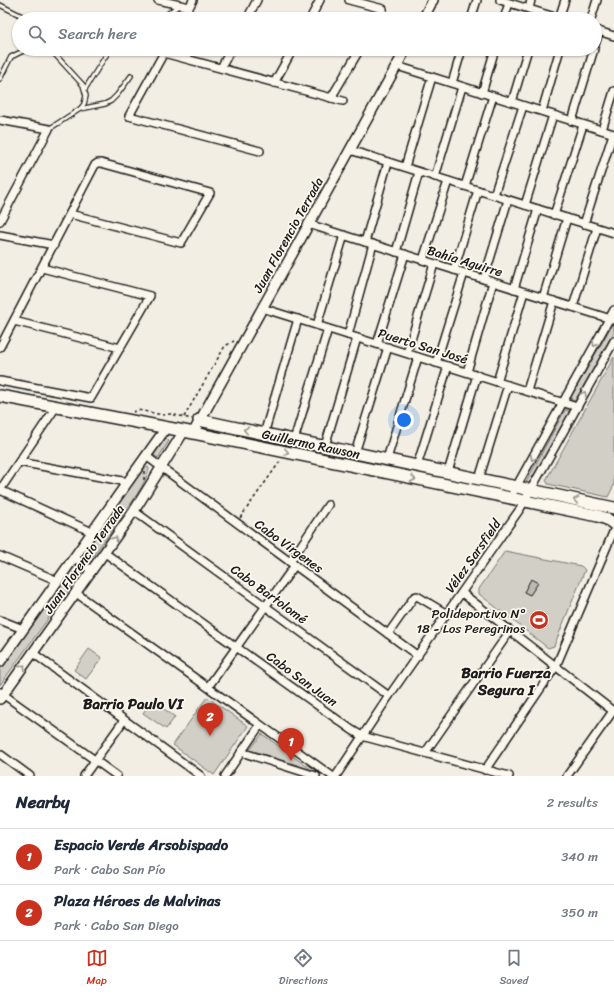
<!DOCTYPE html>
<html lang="en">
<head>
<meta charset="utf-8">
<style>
	:root { --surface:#fff; --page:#f2f2f3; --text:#1f2937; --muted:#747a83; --line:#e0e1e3; --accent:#c8321e }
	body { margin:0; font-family:Sriracha,sans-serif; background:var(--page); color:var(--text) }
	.you { position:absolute; left:404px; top:420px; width:14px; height:14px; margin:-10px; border:3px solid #fff; border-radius:50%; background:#1a73e8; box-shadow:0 0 0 6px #1a73e833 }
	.badge { display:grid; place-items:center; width:26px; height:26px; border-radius:50%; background:var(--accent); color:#fff; font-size:13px; font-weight:700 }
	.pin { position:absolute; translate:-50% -33px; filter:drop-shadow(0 1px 2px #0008) }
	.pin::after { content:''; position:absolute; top:21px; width:14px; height:12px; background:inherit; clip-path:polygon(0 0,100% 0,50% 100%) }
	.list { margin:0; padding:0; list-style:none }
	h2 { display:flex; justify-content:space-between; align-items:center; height:52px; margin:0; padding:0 16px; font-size:17px }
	h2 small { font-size:13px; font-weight:400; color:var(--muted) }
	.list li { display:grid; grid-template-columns:26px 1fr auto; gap:12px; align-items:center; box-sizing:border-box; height:56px; padding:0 16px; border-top:1px solid var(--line) }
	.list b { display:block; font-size:15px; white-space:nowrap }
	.list p { margin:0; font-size:13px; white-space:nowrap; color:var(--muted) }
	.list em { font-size:13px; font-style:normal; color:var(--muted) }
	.icon { flex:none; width:22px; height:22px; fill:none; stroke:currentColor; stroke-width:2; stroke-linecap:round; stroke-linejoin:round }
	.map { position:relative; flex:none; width:614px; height:776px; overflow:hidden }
	.search { position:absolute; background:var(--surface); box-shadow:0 1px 3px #0004; left:12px; right:12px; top:12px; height:44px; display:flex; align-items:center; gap:10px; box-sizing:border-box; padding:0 14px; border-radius:22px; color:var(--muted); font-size:15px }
	.sheet { height:164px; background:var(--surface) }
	nav { display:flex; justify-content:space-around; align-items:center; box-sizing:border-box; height:56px; border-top:1px solid var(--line); background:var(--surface); font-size:11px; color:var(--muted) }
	nav a { display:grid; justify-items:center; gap:2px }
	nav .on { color:var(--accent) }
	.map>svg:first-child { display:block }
	.green { fill:#d2cfc6; stroke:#777671 }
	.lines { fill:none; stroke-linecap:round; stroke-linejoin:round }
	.stream { stroke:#716f6b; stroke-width:2 }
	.building { fill:#bdbab1; stroke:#1c1c1c }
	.service-casing { stroke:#1c1c1c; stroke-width:6 }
	.minor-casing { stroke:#1c1c1c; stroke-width:10 }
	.tertiary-casing { stroke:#1c1c1c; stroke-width:12 }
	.secondary-casing { stroke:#1c1c1c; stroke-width:14 }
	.path { stroke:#1c1c1c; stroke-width:1.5; stroke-dasharray:3 3; stroke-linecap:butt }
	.service { stroke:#fbf7ec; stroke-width:3.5 }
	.minor { stroke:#fbf7ec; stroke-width:7 }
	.tertiary { stroke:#fbf7ec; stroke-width:9 }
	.secondary { stroke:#fbf7ec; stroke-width:11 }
	.oneway { stroke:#97948e }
	.labels { text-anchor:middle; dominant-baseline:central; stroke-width:3.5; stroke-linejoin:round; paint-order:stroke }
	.street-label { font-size:13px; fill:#1c1c1c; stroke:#fbf7ec }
	.poi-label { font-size:13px; fill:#1c1c1c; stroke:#fbf7ec; text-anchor:end }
	.quarter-label { font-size:15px; font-weight:bold; fill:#1c1c1c; stroke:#fbf7ec }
</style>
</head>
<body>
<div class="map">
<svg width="614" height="776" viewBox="0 0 614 776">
	<rect width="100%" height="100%" fill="#f2eee4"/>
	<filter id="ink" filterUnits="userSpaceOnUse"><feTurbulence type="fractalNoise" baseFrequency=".025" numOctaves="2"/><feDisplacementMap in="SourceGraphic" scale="8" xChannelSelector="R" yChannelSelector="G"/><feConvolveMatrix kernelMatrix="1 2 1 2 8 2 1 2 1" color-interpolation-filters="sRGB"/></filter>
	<g filter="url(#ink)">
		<!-- green -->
		<g class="green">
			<polygon points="612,325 614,325 614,332 576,399 575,401 572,401 571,397"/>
			<polygon points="614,357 614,485 608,497 548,484 546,480"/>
			<polygon points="565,410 568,410 569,413 529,484 525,484"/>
			<polygon points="206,425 505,488 504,493 205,430"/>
			<polygon points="166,438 169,441 158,458 154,455 164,439"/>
			<path d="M147 467 149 468C149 484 101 545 89 561L85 562 79 558 80 555 141 471Z"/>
			<polygon points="505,551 581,566 585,570 554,646 548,648 479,594 479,589"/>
			<polygon points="76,565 81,568 81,573 0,685 0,666 72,566"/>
			<polygon points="89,649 102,658 86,679 74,670"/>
			<polygon points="207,697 248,726 214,775 173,745"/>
			<polygon points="152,700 175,717 166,729 143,713"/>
			<polygon points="262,734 315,772 250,750"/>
		</g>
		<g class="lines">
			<!-- stream -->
			<polyline class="stream" points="601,512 614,514"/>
		</g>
		<!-- building -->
		<polygon class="building" points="531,579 538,583 530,595 524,592"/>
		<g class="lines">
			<!-- service casing -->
			<g class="service-casing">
				<g id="service">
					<polyline points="0,5 28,19"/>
					<polyline points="155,19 166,15 178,6"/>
					<polyline points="50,49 83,85 86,96 84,104 80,109"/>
					<polyline points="0,79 11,57 27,49"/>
					<polyline points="85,89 110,49"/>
					<polyline points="49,129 80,109 105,104 111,101 117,95 131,76"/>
				</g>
			</g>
			<!-- minor casing -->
			<g class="minor-casing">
				<g id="minor">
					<polyline points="158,0 189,7"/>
					<polyline points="349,0 383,9 377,19"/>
					<polyline points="500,0 561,19"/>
					<polyline points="529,9 531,0"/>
					<polyline points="559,18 565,0"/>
					<polyline points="183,19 193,0"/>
					<polyline points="247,19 257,0"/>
					<polyline points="310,19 320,0"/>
					<polyline points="471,19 477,0"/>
					<polyline points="504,19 509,3"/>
					<polyline points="591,19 597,0"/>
					<polyline points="595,30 614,36"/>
					<polyline points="595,45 599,31"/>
					<polyline points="166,49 129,116 260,151"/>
					<polyline points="164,53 343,101"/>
					<polyline points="397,66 614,134"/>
					<polyline points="221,68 231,49"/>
					<polyline points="274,83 293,49"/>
					<polyline points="452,83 462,49"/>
					<polyline points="482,93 495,49"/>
					<polyline points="331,98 360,49"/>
					<polyline points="512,102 528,49"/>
					<polyline points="542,111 560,49"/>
					<polyline points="0,120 49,129 0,221"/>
					<polyline points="572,121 594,49"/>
					<polyline points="602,130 614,91"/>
					<polyline points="350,150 614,233"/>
					<polyline points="405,167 432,77"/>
					<polyline points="435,177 462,87"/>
					<polyline points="465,186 493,96"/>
					<polyline points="494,195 523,106"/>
					<polyline points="525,205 553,115"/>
					<polyline points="554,215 583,125"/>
					<polyline points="308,224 614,320"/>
					<polyline points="584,224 613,134"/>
					<polyline points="0,235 54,245"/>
					<polyline points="365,242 388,162"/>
					<polyline points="396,252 419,172"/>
					<polyline points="423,260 448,181"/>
					<polyline points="454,270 478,190"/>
					<polyline points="484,279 508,200"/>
					<polyline points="514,289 538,209"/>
					<polyline points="543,298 567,218"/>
					<polyline points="573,307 597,228"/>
					<polyline points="262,308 577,407"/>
					<polyline points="14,321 120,348"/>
					<polyline points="317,325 344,235"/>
					<polyline points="348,335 373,244"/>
					<polyline points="377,344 405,254"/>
					<polyline points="0,347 95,165 98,163 101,163 210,193 181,243 70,214"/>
					<polyline points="407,353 434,264"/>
					<polyline points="436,363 464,273"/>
					<polyline points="467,372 493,282"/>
					<polyline points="0,381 91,398 150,296 42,268"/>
					<polyline points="497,382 524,292"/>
					<polyline points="527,391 554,301"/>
					<polyline points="264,434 298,319"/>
					<polyline points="294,440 328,329"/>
					<polyline points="325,446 357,338"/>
					<polyline points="355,453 388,347"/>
					<polyline points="146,456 418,656"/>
					<polyline points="387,459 418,357"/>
					<polyline points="19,462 128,482"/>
					<polyline points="417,466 448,366"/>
					<polyline points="448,472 477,375"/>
					<polyline points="479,479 508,385"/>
					<polyline points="0,490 92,532"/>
					<polyline points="0,490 56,407"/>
					<polyline points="510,498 614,310"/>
					<polyline points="134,511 389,696"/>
					<polyline points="105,553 352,730 362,736 509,776"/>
					<polyline points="0,556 58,581"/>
					<polyline points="74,557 92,571"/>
					<polyline points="290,562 328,505"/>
					<polyline points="76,593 332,776"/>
					<polyline points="462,593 613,711 567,776"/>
					<polyline points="0,620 23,629"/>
					<polyline points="388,634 414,597 417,596 447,614"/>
					<polyline points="33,653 201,776"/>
					<polyline points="208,687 295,565"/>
					<polyline points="0,692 117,776"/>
					<polyline points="241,752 316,776"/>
					<polyline points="425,753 510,631"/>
					<polyline points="0,754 30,776"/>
					<polyline points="485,770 556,666 614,530"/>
					<polyline points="84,776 124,720"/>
					<polyline points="225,776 260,725"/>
					<polyline points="336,776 389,696 520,509 614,341"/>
				</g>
			</g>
			<!-- tertiary casing -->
			<g class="tertiary-casing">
				<g id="tertiary">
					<polyline points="423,19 433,0"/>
					<polyline points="193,433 406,49"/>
					<polyline points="0,662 166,428"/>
					<polyline points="0,699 134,511 184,431"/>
				</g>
			</g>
			<!-- secondary casing -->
			<g class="secondary-casing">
				<g id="secondary">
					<polyline points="0,396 184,431 598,516 607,519 614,524"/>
					<polyline points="199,420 517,487 614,508"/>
				</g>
			</g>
			<!-- path -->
			<g class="path">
				<polyline points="133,412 138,410 163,415 171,414 192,419"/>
				<polyline points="184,417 225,346 234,341"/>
				<polyline points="144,480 144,471"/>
				<polyline points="240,518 281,460"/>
			</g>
			<!-- service -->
			<use href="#service" class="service"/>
			<!-- minor -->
			<use href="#minor" class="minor"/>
			<!-- tertiary -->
			<use href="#tertiary" class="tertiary"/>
			<!-- secondary -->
			<use href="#secondary" class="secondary"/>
		</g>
		<!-- one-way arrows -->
		<defs><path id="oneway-chevron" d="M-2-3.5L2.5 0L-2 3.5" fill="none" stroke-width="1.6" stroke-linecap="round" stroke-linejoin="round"/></defs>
		<g class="oneway">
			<use href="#oneway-chevron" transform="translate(595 344) rotate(119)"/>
			<use href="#oneway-chevron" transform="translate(584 394) rotate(-61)"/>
			<use href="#oneway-chevron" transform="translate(246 430) rotate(-168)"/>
			<use href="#oneway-chevron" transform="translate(286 452) rotate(12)"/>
			<use href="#oneway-chevron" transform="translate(533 458) rotate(119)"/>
			<use href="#oneway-chevron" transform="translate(413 479) rotate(11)"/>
			<use href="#oneway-chevron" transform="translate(576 500) rotate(-167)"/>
			<use href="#oneway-chevron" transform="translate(115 539) rotate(-55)"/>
			<use href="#oneway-chevron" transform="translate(23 667) rotate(-55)"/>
		</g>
	</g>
	<!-- icons -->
	<defs>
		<g id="stadium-disc" transform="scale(1)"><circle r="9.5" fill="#c8321e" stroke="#fbf7ec"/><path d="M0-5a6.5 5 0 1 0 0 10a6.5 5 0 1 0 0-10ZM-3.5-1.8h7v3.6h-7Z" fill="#fff"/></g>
	</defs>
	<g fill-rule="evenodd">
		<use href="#stadium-disc" x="539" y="620"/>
	</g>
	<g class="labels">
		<!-- street labels -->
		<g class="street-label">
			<text transform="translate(288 235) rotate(-61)">Juan Florencio Terrada</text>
			<text transform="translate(465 261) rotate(17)">Bahía Aguirre</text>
			<text transform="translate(423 346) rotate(17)">Puerto San José</text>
			<text transform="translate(311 444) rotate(12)">Guillermo Rawson</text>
			<text transform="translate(289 546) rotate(36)">Cabo Vírgenes</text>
			<text transform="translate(473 556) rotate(-55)">Vélez Sarsfield</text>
			<text transform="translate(84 559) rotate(-55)">Juan Florencio Terrada</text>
			<text transform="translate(269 594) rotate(36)">Cabo Bartolomé</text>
			<text transform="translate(302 679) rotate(36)">Cabo San Juan</text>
		</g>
		<!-- poi labels -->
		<g class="poi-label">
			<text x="525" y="613">Polideportivo N°<tspan x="525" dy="15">18 - Los Peregrinos</tspan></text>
		</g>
		<!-- quarter labels -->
		<g class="quarter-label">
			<text x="506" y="673">Barrio Fuerza<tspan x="506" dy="17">Segura I</tspan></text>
			<text x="133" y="704">Barrio Paulo VI</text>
		</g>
	</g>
</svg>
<div class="you"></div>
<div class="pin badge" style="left:291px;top:761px">1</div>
<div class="pin badge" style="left:210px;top:736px">2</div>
<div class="search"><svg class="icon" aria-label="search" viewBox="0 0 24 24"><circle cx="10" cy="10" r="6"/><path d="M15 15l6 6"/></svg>Search here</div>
</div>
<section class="sheet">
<h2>Nearby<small>2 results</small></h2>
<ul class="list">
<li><span class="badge">1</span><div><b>Espacio Verde Arsobispado</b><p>Park · Cabo San Pío</p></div><em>340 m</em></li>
<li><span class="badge">2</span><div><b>Plaza Héroes de Malvinas</b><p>Park · Cabo San Diego</p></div><em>350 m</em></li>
</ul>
</section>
<nav>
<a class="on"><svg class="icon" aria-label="map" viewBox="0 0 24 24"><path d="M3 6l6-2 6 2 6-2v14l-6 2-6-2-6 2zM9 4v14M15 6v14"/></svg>Map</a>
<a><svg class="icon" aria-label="directions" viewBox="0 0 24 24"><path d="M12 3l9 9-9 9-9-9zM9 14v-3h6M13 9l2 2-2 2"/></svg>Directions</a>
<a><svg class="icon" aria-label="saved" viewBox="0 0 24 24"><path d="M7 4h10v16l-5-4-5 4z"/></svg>Saved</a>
</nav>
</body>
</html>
